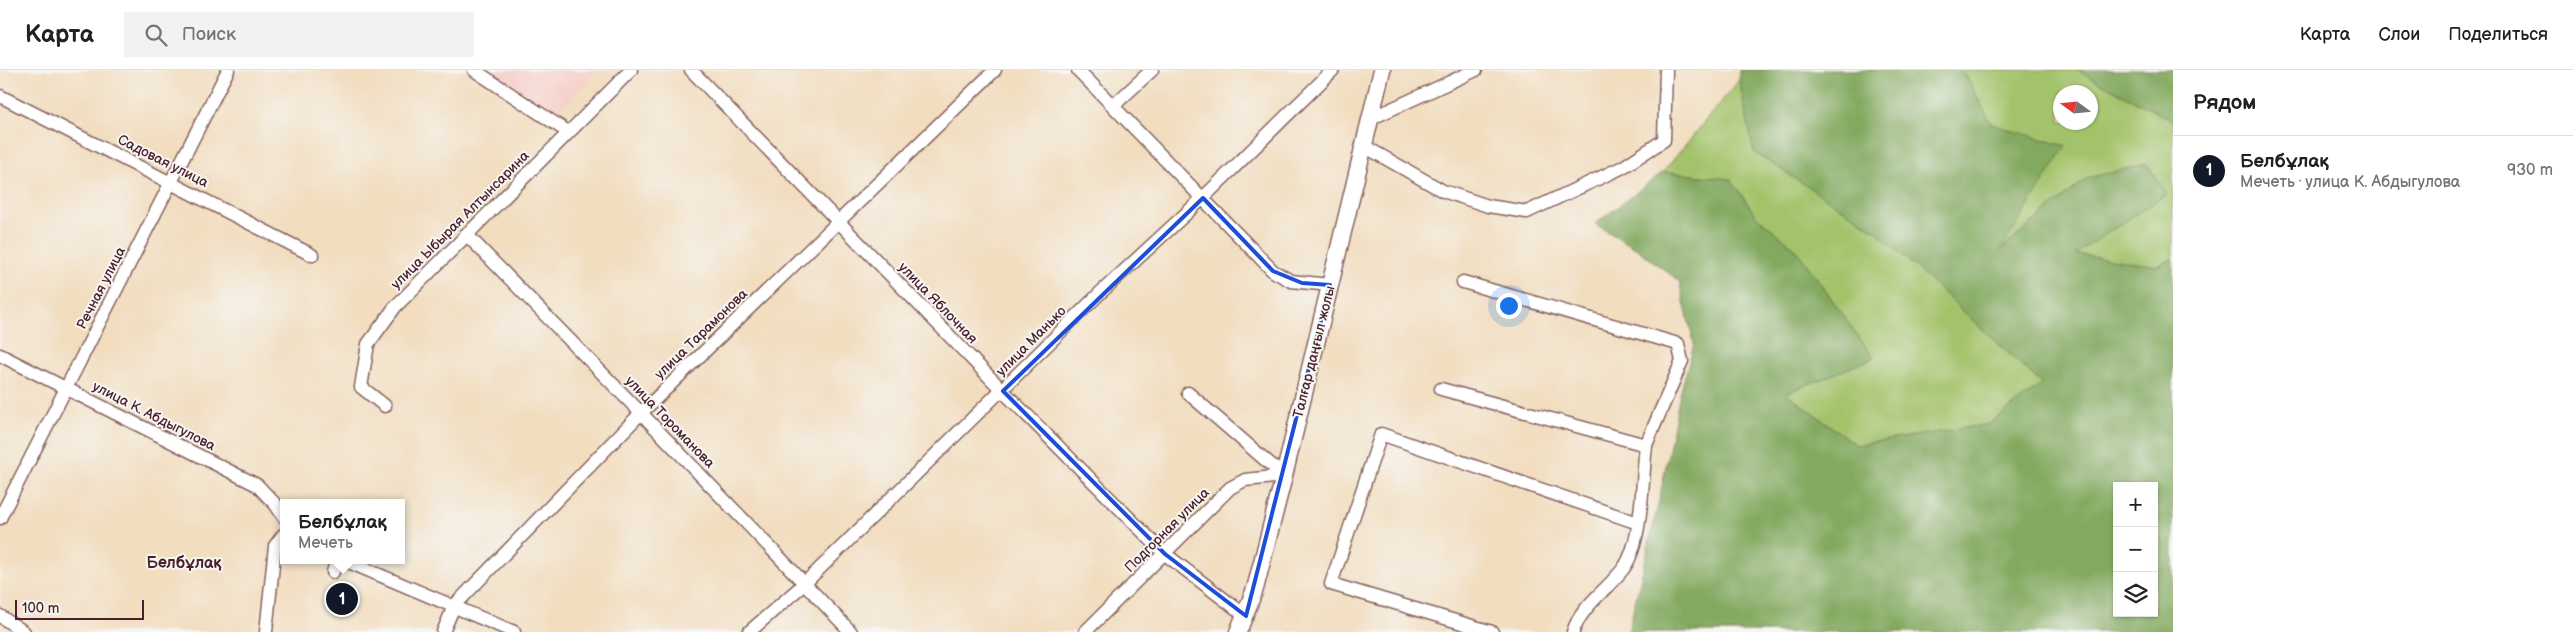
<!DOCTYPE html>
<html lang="ru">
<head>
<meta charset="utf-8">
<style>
	:root { --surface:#fff; --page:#f2f2f2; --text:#202124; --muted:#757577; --line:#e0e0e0; --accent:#111827 }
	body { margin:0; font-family:"Balsamiq Sans",sans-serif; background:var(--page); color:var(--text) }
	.controls { position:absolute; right:15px; bottom:15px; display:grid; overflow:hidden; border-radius:0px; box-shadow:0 1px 4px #0004 }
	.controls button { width:45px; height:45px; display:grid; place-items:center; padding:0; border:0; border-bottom:1px solid var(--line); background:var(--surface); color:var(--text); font:25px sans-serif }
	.compass { position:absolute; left:2053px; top:15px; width:45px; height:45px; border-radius:50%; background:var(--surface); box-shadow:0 1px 4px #0004; rotate:285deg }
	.scale { position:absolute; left:15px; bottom:12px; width:129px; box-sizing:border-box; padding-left:5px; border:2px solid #4a1f2b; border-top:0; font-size:14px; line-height:18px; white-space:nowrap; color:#4a1f2b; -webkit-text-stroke:4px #f6f6f2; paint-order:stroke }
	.you { position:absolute; left:1508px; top:235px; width:18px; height:18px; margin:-12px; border:4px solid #fff; border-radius:50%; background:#1a73e8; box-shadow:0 0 0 8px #1a73e833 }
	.badge { display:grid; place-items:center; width:32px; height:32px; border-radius:50%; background:var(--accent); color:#fff; font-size:16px; font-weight:700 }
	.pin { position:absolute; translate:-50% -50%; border:2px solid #fff; box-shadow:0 1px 5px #0006 }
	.popup { position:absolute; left:280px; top:429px; width:125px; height:65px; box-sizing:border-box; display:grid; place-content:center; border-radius:0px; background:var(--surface); filter:drop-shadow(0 1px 4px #0005); font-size:16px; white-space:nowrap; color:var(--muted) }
	.popup b { font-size:19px; color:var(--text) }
	.popup::after { content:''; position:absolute; left:50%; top:100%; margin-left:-10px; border:10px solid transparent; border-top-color:var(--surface) }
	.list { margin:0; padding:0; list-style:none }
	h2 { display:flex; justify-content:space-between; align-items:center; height:65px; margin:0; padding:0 20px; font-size:21px }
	h2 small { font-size:16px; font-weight:400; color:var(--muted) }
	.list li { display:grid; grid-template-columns:32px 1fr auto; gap:15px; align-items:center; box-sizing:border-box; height:70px; padding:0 20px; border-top:1px solid var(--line) }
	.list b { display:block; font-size:19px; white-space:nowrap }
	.list p { margin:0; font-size:16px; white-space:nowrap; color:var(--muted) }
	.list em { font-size:16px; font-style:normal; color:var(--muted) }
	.icon { flex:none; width:28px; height:28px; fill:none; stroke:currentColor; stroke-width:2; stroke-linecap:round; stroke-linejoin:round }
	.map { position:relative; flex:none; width:2173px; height:562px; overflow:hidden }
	header { display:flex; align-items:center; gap:30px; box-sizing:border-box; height:70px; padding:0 25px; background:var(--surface); border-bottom:1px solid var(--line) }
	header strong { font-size:24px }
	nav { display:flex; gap:28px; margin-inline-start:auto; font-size:18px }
	.search { width:350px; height:45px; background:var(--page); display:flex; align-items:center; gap:12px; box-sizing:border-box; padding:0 18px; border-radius:0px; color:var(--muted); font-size:19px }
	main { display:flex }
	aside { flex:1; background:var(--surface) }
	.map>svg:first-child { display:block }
	.built { fill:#f7d0cb }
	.green { fill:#a3c36b; stroke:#76714b; fill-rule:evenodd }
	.forest { fill:#82a95f; stroke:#666445; fill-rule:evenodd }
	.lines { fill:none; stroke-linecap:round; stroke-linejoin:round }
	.minor-casing { stroke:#85625f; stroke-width:15 }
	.major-casing { stroke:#85625f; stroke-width:19 }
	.minor { stroke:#fff; stroke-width:12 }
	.major { stroke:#fff; stroke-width:16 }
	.marked { fill:none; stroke:#1d4ed8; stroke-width:4; stroke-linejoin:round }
	.labels { text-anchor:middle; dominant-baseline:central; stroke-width:4; stroke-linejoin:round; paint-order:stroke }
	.street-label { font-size:14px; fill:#4a1f2b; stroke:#f6f6f2 }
	.quarter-label { font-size:16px; font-weight:bold; fill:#4a1f2b; stroke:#f6f6f2 }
</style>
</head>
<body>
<header>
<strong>Карта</strong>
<div class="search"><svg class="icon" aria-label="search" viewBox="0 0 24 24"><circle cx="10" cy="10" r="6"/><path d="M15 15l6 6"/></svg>Поиск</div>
<nav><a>Карта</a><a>Слои</a><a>Поделиться</a></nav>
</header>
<main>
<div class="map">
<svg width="2173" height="562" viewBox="0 0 2173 562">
	<rect width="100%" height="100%" fill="#f6f6f2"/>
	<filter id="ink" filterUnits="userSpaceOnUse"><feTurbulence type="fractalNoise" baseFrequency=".02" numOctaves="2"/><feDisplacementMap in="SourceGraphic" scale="10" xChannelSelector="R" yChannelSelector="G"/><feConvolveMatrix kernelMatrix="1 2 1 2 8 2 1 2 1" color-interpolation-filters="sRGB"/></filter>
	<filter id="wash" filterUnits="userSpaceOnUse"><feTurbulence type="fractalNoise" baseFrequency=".0096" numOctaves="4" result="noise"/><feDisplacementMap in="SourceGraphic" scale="20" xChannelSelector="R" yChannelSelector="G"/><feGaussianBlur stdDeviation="1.12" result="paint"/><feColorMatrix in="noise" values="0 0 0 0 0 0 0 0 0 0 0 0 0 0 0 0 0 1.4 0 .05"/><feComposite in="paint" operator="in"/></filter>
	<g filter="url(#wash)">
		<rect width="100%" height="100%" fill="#f2ddbf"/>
		<!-- built -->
		<polygon class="built" points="489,0 598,0 555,45"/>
		<!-- green -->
		<g class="green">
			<path d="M1963 0H2076L2173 51V188L2158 196 2075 184 2166 124 2147 94 2087 108 1999 181 2065 76 1991 54ZM2060 22H2090V52H2060Z"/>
			<polygon points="1739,10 1754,82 1875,160 2042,314 1989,354 1856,375 1786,323 1874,288 1795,178 1756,146 1731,109 1663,102"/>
		</g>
		<!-- forest -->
		<g class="forest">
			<path d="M1739 0H1963L1991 54 2066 76 2001 180 2087 108 2147 94 2167 124 2076 184 2158 196 2173 188V562H1628L1659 431 1680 324 1694 274 1679 211 1637 179 1595 154 1663 102 1731 109 1756 146 1795 178 1874 288 1786 323 1856 375 1989 354 2042 314 1875 160 1754 82 1739 10ZM2117 416H2154V543H2117Z"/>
			<polygon points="2076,0 2173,0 2173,51"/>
		</g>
	</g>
	<g filter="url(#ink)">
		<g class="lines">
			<!-- minor casing -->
			<g class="minor-casing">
				<g id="minor">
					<polyline points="474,0 568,62"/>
					<polyline points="691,0 1003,321 1165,484 1246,546"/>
					<polyline points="1078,0 1273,201 1291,211 1330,215"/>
					<polyline points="0,26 312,185"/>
					<polyline points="1113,36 1152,0"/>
					<polyline points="1370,49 1476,0"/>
					<polyline points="1364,76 1443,121 1488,136 1527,142 1623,97 1664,70 1666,0"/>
					<polyline points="466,164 641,343 851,562"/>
					<polyline points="1463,212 1678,274 1682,291 1646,375"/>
					<polyline points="0,285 257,415 276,435 283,446"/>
					<path d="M1441 319 1646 375C1642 408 1643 473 1623 499 1607 520 1581 536 1573 562"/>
					<polyline points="1188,323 1284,406"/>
					<polyline points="385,336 361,317 368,274 395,237 631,0"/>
					<polyline points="0,448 228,0"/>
					<polyline points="344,490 514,562"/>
					<polyline points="333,502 337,490"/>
					<polyline points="0,546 24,562"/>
					<polyline points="266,562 275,476 283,465"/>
					<polyline points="443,562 454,536 641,343 995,0"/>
					<polyline points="749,562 804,514 1099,224 1203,128 1333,0"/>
					<polyline points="1085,562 1230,418 1245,410 1284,406"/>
					<polyline points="1492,562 1331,514 1381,364 1638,453"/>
				</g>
			</g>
			<!-- major casing -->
			<g class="major-casing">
				<polyline id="major" points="1238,562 1255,519 1284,406 1382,0"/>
			</g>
			<!-- minor -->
			<use href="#minor" class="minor"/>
			<!-- major -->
			<use href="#major" class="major"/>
		</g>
	</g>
	<!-- marked area -->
	<path class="marked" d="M1203 128 1273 201 1302 213 1330 215 1246 546 1165 484 1003 321Z"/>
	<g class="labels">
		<!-- street labels -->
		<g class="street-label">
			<text transform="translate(163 91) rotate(27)">Садовая улица</text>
			<text transform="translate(460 150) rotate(-45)">улица Ыбырая Алтынсарина</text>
			<text transform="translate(101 218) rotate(-63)">Речная улица</text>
			<text transform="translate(938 233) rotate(46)">улица Яблочная</text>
			<text transform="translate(701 264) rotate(-44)">улица Тарамонова</text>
			<text transform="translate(1031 271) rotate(-45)">улица Манько</text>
			<text transform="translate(1314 282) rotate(-76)">Талғар даңғыл жолы</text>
			<text transform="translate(154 346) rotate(27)">улица К. Абдыгулова</text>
			<text transform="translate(670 352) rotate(46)">улица Тороманова</text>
			<text transform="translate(1167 460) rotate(-45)">Подгорная улица</text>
		</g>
		<!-- quarter labels -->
		<g class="quarter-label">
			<text x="184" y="493">Белбұлақ</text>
		</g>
	</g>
</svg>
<div class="controls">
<button>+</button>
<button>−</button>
<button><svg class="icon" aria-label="layers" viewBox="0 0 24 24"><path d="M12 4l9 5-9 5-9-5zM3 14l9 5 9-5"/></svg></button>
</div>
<svg class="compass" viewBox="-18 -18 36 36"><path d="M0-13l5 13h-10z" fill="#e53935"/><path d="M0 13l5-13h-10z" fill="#757577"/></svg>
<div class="scale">100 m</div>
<div class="you"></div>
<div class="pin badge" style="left:342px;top:529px">1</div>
<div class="popup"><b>Белбұлақ</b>Мечеть</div>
</div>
<aside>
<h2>Рядом<small></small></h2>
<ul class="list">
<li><span class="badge">1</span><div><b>Белбұлақ</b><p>Мечеть · улица К. Абдыгулова</p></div><em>930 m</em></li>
</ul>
</aside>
</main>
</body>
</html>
